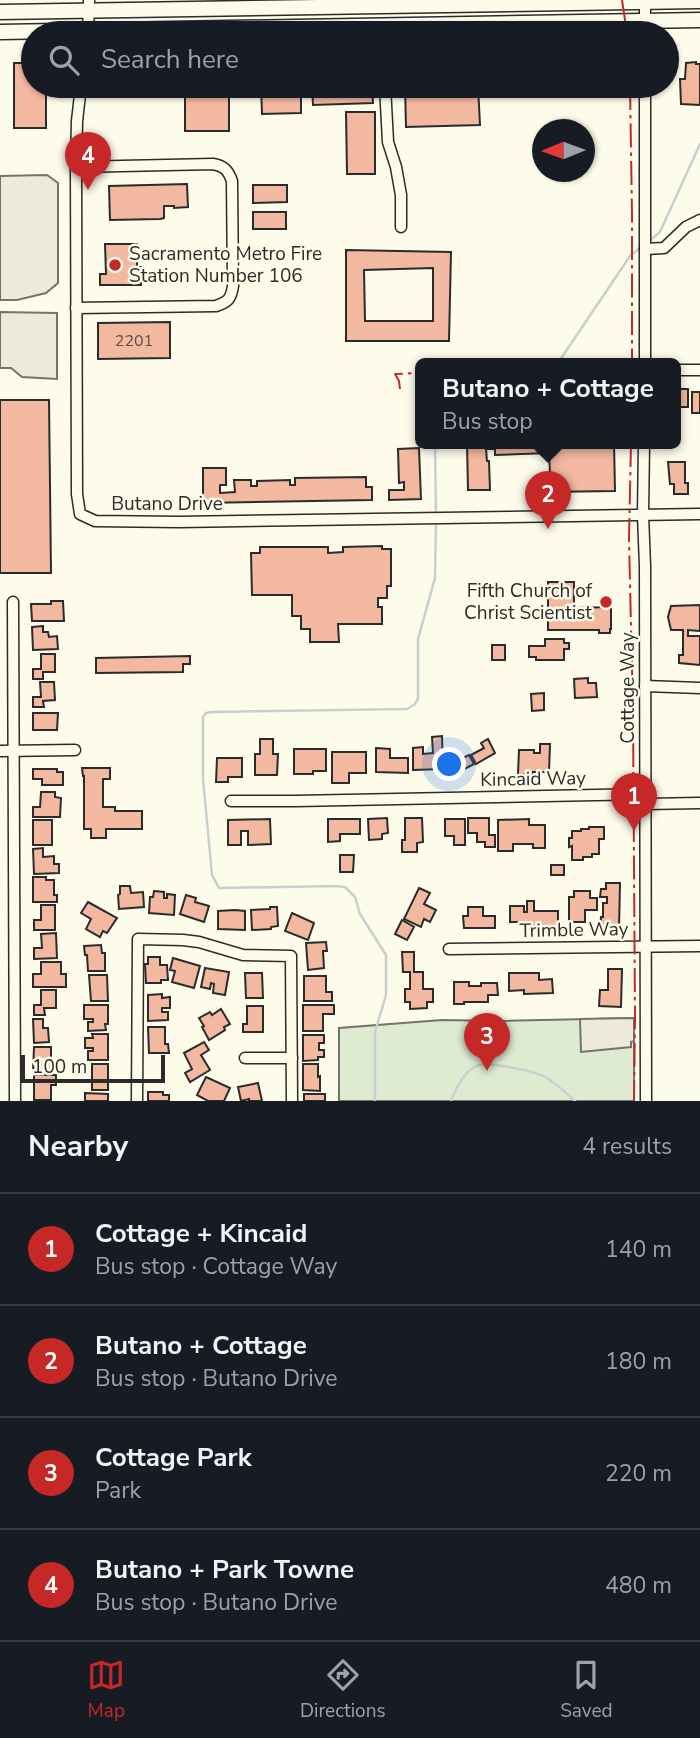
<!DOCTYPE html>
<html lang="en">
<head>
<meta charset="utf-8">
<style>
	:root { --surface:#171b24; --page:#20242c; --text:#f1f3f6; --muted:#9ea1a6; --line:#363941; --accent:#c62828 }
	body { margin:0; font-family:"Nunito Sans",sans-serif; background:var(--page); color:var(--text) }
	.compass { position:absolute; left:532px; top:119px; width:63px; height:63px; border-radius:50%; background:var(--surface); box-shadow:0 2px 5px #0004; rotate:269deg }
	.scale { position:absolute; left:21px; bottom:18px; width:144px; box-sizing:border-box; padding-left:7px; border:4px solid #2b2b2b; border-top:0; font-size:19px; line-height:24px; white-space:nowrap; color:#2b2b2b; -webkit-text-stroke:5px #fdfbea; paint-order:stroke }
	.you { position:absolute; left:450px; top:765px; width:24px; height:24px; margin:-18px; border:5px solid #fff; border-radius:50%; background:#1a73e8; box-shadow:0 0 0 10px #1a73e833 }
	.badge { display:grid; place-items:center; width:46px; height:46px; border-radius:50%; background:var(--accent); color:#fff; font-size:23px; font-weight:700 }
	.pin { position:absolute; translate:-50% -58px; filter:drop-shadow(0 2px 4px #0008) }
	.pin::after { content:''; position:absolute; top:37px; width:24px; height:21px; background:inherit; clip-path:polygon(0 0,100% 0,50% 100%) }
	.popup { position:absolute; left:415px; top:358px; width:266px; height:91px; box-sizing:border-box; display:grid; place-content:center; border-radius:10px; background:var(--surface); filter:drop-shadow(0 2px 5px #0005); font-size:23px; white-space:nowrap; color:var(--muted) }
	.popup b { font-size:26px; color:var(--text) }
	.popup::after { content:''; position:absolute; left:50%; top:100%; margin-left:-14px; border:14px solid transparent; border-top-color:var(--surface) }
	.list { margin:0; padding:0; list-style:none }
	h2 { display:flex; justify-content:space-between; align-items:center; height:91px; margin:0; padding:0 28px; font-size:30px }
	h2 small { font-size:23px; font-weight:400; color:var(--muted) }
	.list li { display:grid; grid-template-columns:46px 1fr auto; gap:21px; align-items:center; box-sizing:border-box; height:112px; padding:0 28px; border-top:2px solid var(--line) }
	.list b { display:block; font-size:26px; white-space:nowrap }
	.list p { margin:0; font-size:23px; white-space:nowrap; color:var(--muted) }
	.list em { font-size:23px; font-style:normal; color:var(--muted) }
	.icon { flex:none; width:38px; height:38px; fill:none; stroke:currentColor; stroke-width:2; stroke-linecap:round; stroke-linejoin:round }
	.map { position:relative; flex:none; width:700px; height:1101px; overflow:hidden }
	.search { position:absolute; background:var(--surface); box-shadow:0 2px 5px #0004; left:21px; right:21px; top:21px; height:77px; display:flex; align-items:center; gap:18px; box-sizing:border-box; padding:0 24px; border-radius:38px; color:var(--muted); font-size:26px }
	.sheet { height:539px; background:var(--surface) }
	nav { display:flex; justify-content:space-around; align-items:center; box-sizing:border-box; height:98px; border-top:2px solid var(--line); background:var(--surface); font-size:19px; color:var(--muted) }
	nav a { display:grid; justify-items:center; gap:4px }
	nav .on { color:var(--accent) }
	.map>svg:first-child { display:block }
	.green { fill:#deebd1; stroke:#74746e; stroke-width:2 }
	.parking { fill:#eceadb; stroke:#74746e; stroke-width:2 }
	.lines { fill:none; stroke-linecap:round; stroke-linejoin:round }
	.stream { stroke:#c7d0d0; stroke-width:2.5 }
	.building { fill:#f2b8a0; stroke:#2b2b2b; stroke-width:2; fill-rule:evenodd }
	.minor-casing { stroke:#2b2b2b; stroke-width:13 }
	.major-casing { stroke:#2b2b2b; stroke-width:17 }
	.minor { stroke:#fdfbea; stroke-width:10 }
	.major { stroke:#fdfbea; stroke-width:14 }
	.power { stroke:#c62828; stroke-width:2; stroke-dasharray:24 5 3.5 5; stroke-linecap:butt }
	.poi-dot { fill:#c62828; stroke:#fdfbea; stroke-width:2.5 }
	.labels { text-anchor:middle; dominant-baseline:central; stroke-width:5; stroke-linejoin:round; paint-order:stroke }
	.number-label { font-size:16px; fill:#5d4e48 }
	.poi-label { font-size:19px; fill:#2b2b2b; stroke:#fdfbea; text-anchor:start }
	.street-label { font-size:19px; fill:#2b2b2b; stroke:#fdfbea }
</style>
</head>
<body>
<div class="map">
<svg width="700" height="1101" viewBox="0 0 700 1101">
	<rect width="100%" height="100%" fill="#fdfbea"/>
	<!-- green -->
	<polygon class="green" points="634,1018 634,1101 339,1101 339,1028 442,1020 498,1021"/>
	<!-- parking -->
	<g class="parking">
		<polygon points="47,175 58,183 58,283 46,293 17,300 0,300 0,176"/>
		<polygon points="0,312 57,313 57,379 22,377 11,368 0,368"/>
		<polygon points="634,1018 634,1041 631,1042 631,1047 581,1052 580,1019"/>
	</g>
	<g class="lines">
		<!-- stream -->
		<g class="stream">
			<polyline points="648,242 660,232 700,144"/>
			<polyline points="558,363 630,256 640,248"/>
			<polyline points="435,443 436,513"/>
			<polyline points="375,1101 375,1032 386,995 386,955 360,914 355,897 345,887 336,886 219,888 212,875 203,779 203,717 206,713 212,712 407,709 414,705 418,699 418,639 435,578 436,520"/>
			<path d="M451 1101C456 1088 463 1073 476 1066 486 1061 535 1071 545 1077 556 1083 566 1093 575 1101"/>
		</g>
	</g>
	<!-- building -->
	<g class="building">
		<polygon points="696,62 696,64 700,64 700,105 681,104 680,79 685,79 686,63"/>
		<polygon points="14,63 33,63 33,86 46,86 46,128 14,128"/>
		<rect x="185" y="86" width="44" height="45"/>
		<polygon points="261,86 301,86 301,113 262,114"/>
		<polygon points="312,86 372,86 373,103 313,105"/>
		<polygon points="405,86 478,86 480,125 406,127"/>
		<polygon points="346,112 375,112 375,174 347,174"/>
		<polygon points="187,184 188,207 174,208 174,206 164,206 164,218 160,219 110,220 109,186"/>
		<polygon points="253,185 287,185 287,202 253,203"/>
		<rect x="253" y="212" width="33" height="17"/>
		<polygon points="105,244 137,244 137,267 141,267 141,285 100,285 100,274 106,274"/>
		<path d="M346 250 451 252 449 341H346ZM433 268V321H365L364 270Z"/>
		<polygon points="170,322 170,358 98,359 98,323"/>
		<polygon points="678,389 688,389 688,407 676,407 676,411 676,394 678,394"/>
		<rect x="692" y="392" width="8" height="21"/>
		<polygon points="0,400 49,400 51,573 0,573"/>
		<polygon points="467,443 614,443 615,491 544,492 543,473 550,473 549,453 495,455 495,449 486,449 487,461 489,461 490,490 468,490"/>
		<polygon points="419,448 421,499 389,500 389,490 404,490 404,482 399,483 398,449"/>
		<polygon points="668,462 685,462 685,483 688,483 688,494 674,494 674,484 670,484"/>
		<polygon points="203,468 226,468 226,485 220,485 220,493 235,492 234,480 251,480 251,486 257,486 257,481 290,480 290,485 295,485 295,478 366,477 366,487 372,487 372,500 203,503"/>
		<polygon points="382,546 382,549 391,549 391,586 387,586 387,598 378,598 378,607 382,607 382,624 338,624 339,642 310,642 310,629 301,629 301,616 292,616 292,595 252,595 251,553 260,553 260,547 328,547 328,553 343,552 343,547"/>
		<polygon points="548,582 574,582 574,608 611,607 611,629 610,629 610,633 599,633 599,630 548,630"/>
		<polygon points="51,601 63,601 64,621 32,621 31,604 51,604"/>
		<polygon points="700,605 700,631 688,630 688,636 700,636 700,665 679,663 679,655 683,655 683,630 671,630 668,617 671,606"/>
		<polygon points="43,626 43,632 48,632 49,637 57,636 58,649 33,650 32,627"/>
		<polygon points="545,639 564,639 564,643 569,643 569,649 564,649 564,660 536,660 536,657 529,657 529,646 545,646"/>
		<rect x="492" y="645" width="13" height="15"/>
		<polygon points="41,654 55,654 55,672 43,672 43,679 33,679 33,669 41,669"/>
		<polygon points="190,656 190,664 183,664 183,672 96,673 96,658"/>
		<polygon points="588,678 588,683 596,683 597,697 575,698 574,679"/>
		<polygon points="40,682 54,682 55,700 43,701 44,707 33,707 33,697 41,697"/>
		<polygon points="544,693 544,710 532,711 531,694"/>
		<polygon points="33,713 58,713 57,730 33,730"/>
		<polygon points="442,736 443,769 413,770 413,748 423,747 423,754 433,753 432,737"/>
		<polygon points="260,739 273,739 273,754 278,754 277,775 255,775 255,754 260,754"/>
		<polygon points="488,739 495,753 476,764 471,755 484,748 481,743"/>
		<polygon points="540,744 550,744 549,772 533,772 533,775 518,774 519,750 534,750 534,753 540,753"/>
		<polygon points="376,748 390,749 390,758 408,758 408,773 376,772"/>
		<polygon points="294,749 326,749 326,771 313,771 313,774 294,774"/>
		<polygon points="332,752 366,752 366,773 349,773 349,783 332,783"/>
		<polygon points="469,755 474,764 457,773 452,763"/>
		<polygon points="217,758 242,758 242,777 228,777 228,782 216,782"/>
		<polygon points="82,768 110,768 110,779 103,779 103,807 115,807 115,811 142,811 142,829 106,829 106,838 91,838 91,829 84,829 84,776 83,776"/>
		<polygon points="33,769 57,769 57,772 63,772 63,785 42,785 42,779 33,779"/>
		<polygon points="41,792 55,792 55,797 61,798 60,817 33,817 33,807 40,807"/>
		<polygon points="387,818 388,833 382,834 382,839 369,840 368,819"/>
		<polygon points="405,818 422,818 423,842 417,843 417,852 402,852 402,840 405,840"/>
		<polygon points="468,818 489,818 489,835 495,835 495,847 485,847 485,842 477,842 477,833 468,833"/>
		<polygon points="270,819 271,844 248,845 248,831 241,831 241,845 228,845 228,820"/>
		<polygon points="328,819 360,819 360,834 340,834 340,841 328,842"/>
		<polygon points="445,819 465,819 465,845 454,845 454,836 445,836"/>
		<polygon points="529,819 529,825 545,825 545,848 533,848 533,844 513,844 513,851 498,851 498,820"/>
		<rect x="33" y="820" width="19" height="25"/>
		<polygon points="589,827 604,827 604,839 599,839 599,854 592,854 592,857 583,857 583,860 572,860 572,846 569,847 569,838 572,838 572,831 581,831 581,829 589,829"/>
		<polygon points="43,848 43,857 54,856 54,864 59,864 59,873 34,874 33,849"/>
		<polygon points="340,855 354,855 353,872 340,872"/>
		<rect x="551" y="865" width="13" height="10"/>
		<polygon points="33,877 46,877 46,880 54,880 54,895 57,895 57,902 33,902"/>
		<polygon points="606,883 620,883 619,929 600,929 601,917 603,917 603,903 607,903 607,897 600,897 601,889 606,889"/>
		<polygon points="120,886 130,886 131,893 143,892 144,907 119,909 118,895 120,894"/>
		<polygon points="419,888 430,893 424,904 436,910 430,922 424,919 421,927 404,919"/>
		<polygon points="154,891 164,892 164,898 167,898 167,894 175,895 174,915 149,913 150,897 153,897"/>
		<polygon points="574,891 590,891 590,898 597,898 597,910 585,910 585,922 569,922 569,897 574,897"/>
		<polygon points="186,895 196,898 195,902 209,906 204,922 180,914"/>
		<polygon points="527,901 534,901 534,911 558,911 558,927 523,925 523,922 510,922 510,906 524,906 524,912 527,912"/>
		<polygon points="88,902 117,918 107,933 103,931 100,937 86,929 91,919 81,913"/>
		<polygon points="41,905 55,905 55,930 34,930 34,920 41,920"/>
		<polygon points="270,907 277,907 278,926 271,927 271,929 252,930 251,910 270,909"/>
		<polygon points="468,907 483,907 483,916 495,916 495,928 464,928 463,916 468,916"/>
		<polygon points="235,910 245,911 245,930 218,929 218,911"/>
		<polygon points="292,913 314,923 308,940 285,931"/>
		<polygon points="402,920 414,927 407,940 395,934"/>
		<polygon points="56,933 57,958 34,959 34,948 42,948 41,934"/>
		<polygon points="326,942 327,951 323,951 324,968 308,970 306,943"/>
		<polygon points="101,945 102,953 105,953 105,971 88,971 87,955 85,955 84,946"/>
		<polygon points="402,952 414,952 414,972 423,972 423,989 433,989 433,1002 427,1002 427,1008 410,1009 410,1002 405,1002 405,989 410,989 410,972 403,972"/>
		<polygon points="148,957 160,957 160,965 167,965 168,980 161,980 161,983 146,983 145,964 148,964"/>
		<polygon points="173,958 200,966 194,988 172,982 175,971 170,970"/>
		<polygon points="41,962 61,962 61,974 66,974 66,987 33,987 33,974 41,974"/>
		<polygon points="205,968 229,972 225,995 213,993 214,984 211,983 210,989 201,987"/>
		<polygon points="608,969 622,969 621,1007 599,1006 600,990 608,990"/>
		<polygon points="245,973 262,973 263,998 246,998"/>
		<polygon points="509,973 539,973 539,980 552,979 553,993 524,994 524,990 509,991"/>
		<polygon points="89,975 107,975 108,1001 91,1001"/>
		<polygon points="304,976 326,976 326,992 332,992 332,1001 304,1001"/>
		<polygon points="454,982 469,982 469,986 481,986 481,983 497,983 498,995 488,995 488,1002 464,1002 464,1004 454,1004"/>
		<polygon points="41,990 56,990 56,1008 44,1008 45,1015 34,1015 34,1005 41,1005"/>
		<polygon points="162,994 162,998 170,997 170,1008 162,1008 162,1012 168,1012 168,1020 148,1021 148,995"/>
		<polygon points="84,1005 108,1005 108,1024 105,1024 106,1030 88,1031 88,1022 93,1022 93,1019 84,1019"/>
		<polygon points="303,1005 334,1005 334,1014 323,1014 323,1031 303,1031"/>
		<polygon points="247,1006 263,1006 263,1032 243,1032 243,1024 247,1024"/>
		<polygon points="221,1009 230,1024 224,1027 225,1030 209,1040 202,1027 204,1026 199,1018 210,1012 212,1015"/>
		<polygon points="33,1019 43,1019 43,1028 48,1028 49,1042 34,1043"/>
		<polygon points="148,1027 165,1027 165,1044 168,1044 169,1053 149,1053"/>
		<polygon points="92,1034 108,1034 108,1060 88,1060 88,1051 93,1051 93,1048 85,1048 85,1038 93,1038"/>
		<polygon points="303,1035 324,1035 324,1043 319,1043 319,1050 324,1050 324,1057 318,1057 318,1060 303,1061"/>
		<polygon points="204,1042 209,1050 201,1055 210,1070 190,1082 185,1073 192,1069 184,1053"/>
		<polygon points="34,1047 51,1047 51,1072 33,1072"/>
		<rect x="92" y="1064" width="16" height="26"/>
		<polygon points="303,1064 318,1064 318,1077 320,1076 320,1091 303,1090"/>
		<polygon points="34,1075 56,1075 56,1085 51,1085 51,1100 34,1100"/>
		<polygon points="206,1077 230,1088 224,1101 208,1101 197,1095"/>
		<polygon points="258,1083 262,1101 249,1101 249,1099 241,1101 238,1087"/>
		<polygon points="148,1092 163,1092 163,1095 169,1095 169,1101 148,1101"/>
		<polygon points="85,1093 108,1094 108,1101 85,1101"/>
		<rect x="304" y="1094" width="21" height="7"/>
	</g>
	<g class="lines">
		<!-- minor casing -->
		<g class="minor-casing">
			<g id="minor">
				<polyline points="88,33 89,0"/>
				<polyline points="645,33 645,0"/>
				<polyline points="81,86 77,121 76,167 77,494 80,514 95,521 179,522 700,514"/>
				<polyline points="385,86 388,142 396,167 401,195 401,227"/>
				<path d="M76 167 213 164C224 166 228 170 232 181L233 286C231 299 228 302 216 306L76 308"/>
				<polyline points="645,249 664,248 686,227 700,220"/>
				<polyline points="645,363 645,86"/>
				<polyline points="676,370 700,370"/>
				<polyline points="644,443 643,515 645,566 646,1101"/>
				<polyline points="13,602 15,1101"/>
				<polyline points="645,686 700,688"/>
				<polyline points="0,751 75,750"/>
				<polyline points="231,801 296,801 646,794"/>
				<polyline points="646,804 700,803"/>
				<polyline points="449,949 700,946"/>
				<polyline points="245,1058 292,1058"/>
				<polyline points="137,1101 138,939 183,940 199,942 243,955 291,956 292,1101"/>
			</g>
		</g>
		<!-- major casing -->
		<g class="major-casing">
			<g id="major">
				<polyline points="0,12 700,1"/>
				<polyline points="0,32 700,20"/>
			</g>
		</g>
		<!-- minor -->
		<use href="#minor" class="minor"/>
		<!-- major -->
		<use href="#major" class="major"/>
		<!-- power -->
		<g class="power">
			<polyline points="622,0 627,33"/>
			<polyline points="630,86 632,214 632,363"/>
			<polyline points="400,389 399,381 395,374 420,373"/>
			<polyline points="631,443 629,539 633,713 635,1019 634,1101"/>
		</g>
	</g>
	<!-- markers -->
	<g class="poi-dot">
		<circle cx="115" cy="265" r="7"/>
		<circle cx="606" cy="602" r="7"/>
	</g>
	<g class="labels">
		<!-- number labels -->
		<g class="number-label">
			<text x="134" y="341">2201</text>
		</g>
		<!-- poi labels -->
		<g class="poi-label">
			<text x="129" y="254">Sacramento Metro Fire<tspan x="129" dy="22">Station Number 106</tspan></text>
			<text x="592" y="591" text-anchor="end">Fifth Church of<tspan x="592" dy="22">Christ Scientist</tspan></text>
		</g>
		<!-- street labels -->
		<g class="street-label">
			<text x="167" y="504">Butano Drive</text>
			<text transform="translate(628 688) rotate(-90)">Cottage Way</text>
			<text transform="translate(533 779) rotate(-1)">Kincaid Way</text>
			<text transform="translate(574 930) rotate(-1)">Trimble Way</text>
		</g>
	</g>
</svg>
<svg class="compass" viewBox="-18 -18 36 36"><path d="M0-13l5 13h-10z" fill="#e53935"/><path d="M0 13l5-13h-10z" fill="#9ea1a6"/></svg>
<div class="scale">100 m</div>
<div class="you"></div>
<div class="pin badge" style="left:634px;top:831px">1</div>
<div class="pin badge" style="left:548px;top:529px">2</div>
<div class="popup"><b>Butano + Cottage</b>Bus stop</div>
<div class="pin badge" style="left:487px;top:1071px">3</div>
<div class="pin badge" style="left:88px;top:190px">4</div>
<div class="search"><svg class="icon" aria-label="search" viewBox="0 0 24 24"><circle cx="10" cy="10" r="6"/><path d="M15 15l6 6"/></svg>Search here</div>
</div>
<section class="sheet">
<h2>Nearby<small>4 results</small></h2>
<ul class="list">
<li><span class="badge">1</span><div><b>Cottage + Kincaid</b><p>Bus stop · Cottage Way</p></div><em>140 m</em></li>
<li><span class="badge">2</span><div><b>Butano + Cottage</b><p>Bus stop · Butano Drive</p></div><em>180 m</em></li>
<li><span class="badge">3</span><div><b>Cottage Park</b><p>Park</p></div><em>220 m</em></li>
<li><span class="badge">4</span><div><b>Butano + Park Towne</b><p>Bus stop · Butano Drive</p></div><em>480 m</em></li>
</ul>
</section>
<nav>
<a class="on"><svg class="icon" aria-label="map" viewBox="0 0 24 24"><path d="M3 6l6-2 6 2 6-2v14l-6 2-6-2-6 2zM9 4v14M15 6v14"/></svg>Map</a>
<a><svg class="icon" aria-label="directions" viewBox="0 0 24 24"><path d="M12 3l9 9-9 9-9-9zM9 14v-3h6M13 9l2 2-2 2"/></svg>Directions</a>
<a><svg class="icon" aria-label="saved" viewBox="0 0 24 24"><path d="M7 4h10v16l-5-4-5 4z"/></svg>Saved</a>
</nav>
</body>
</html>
